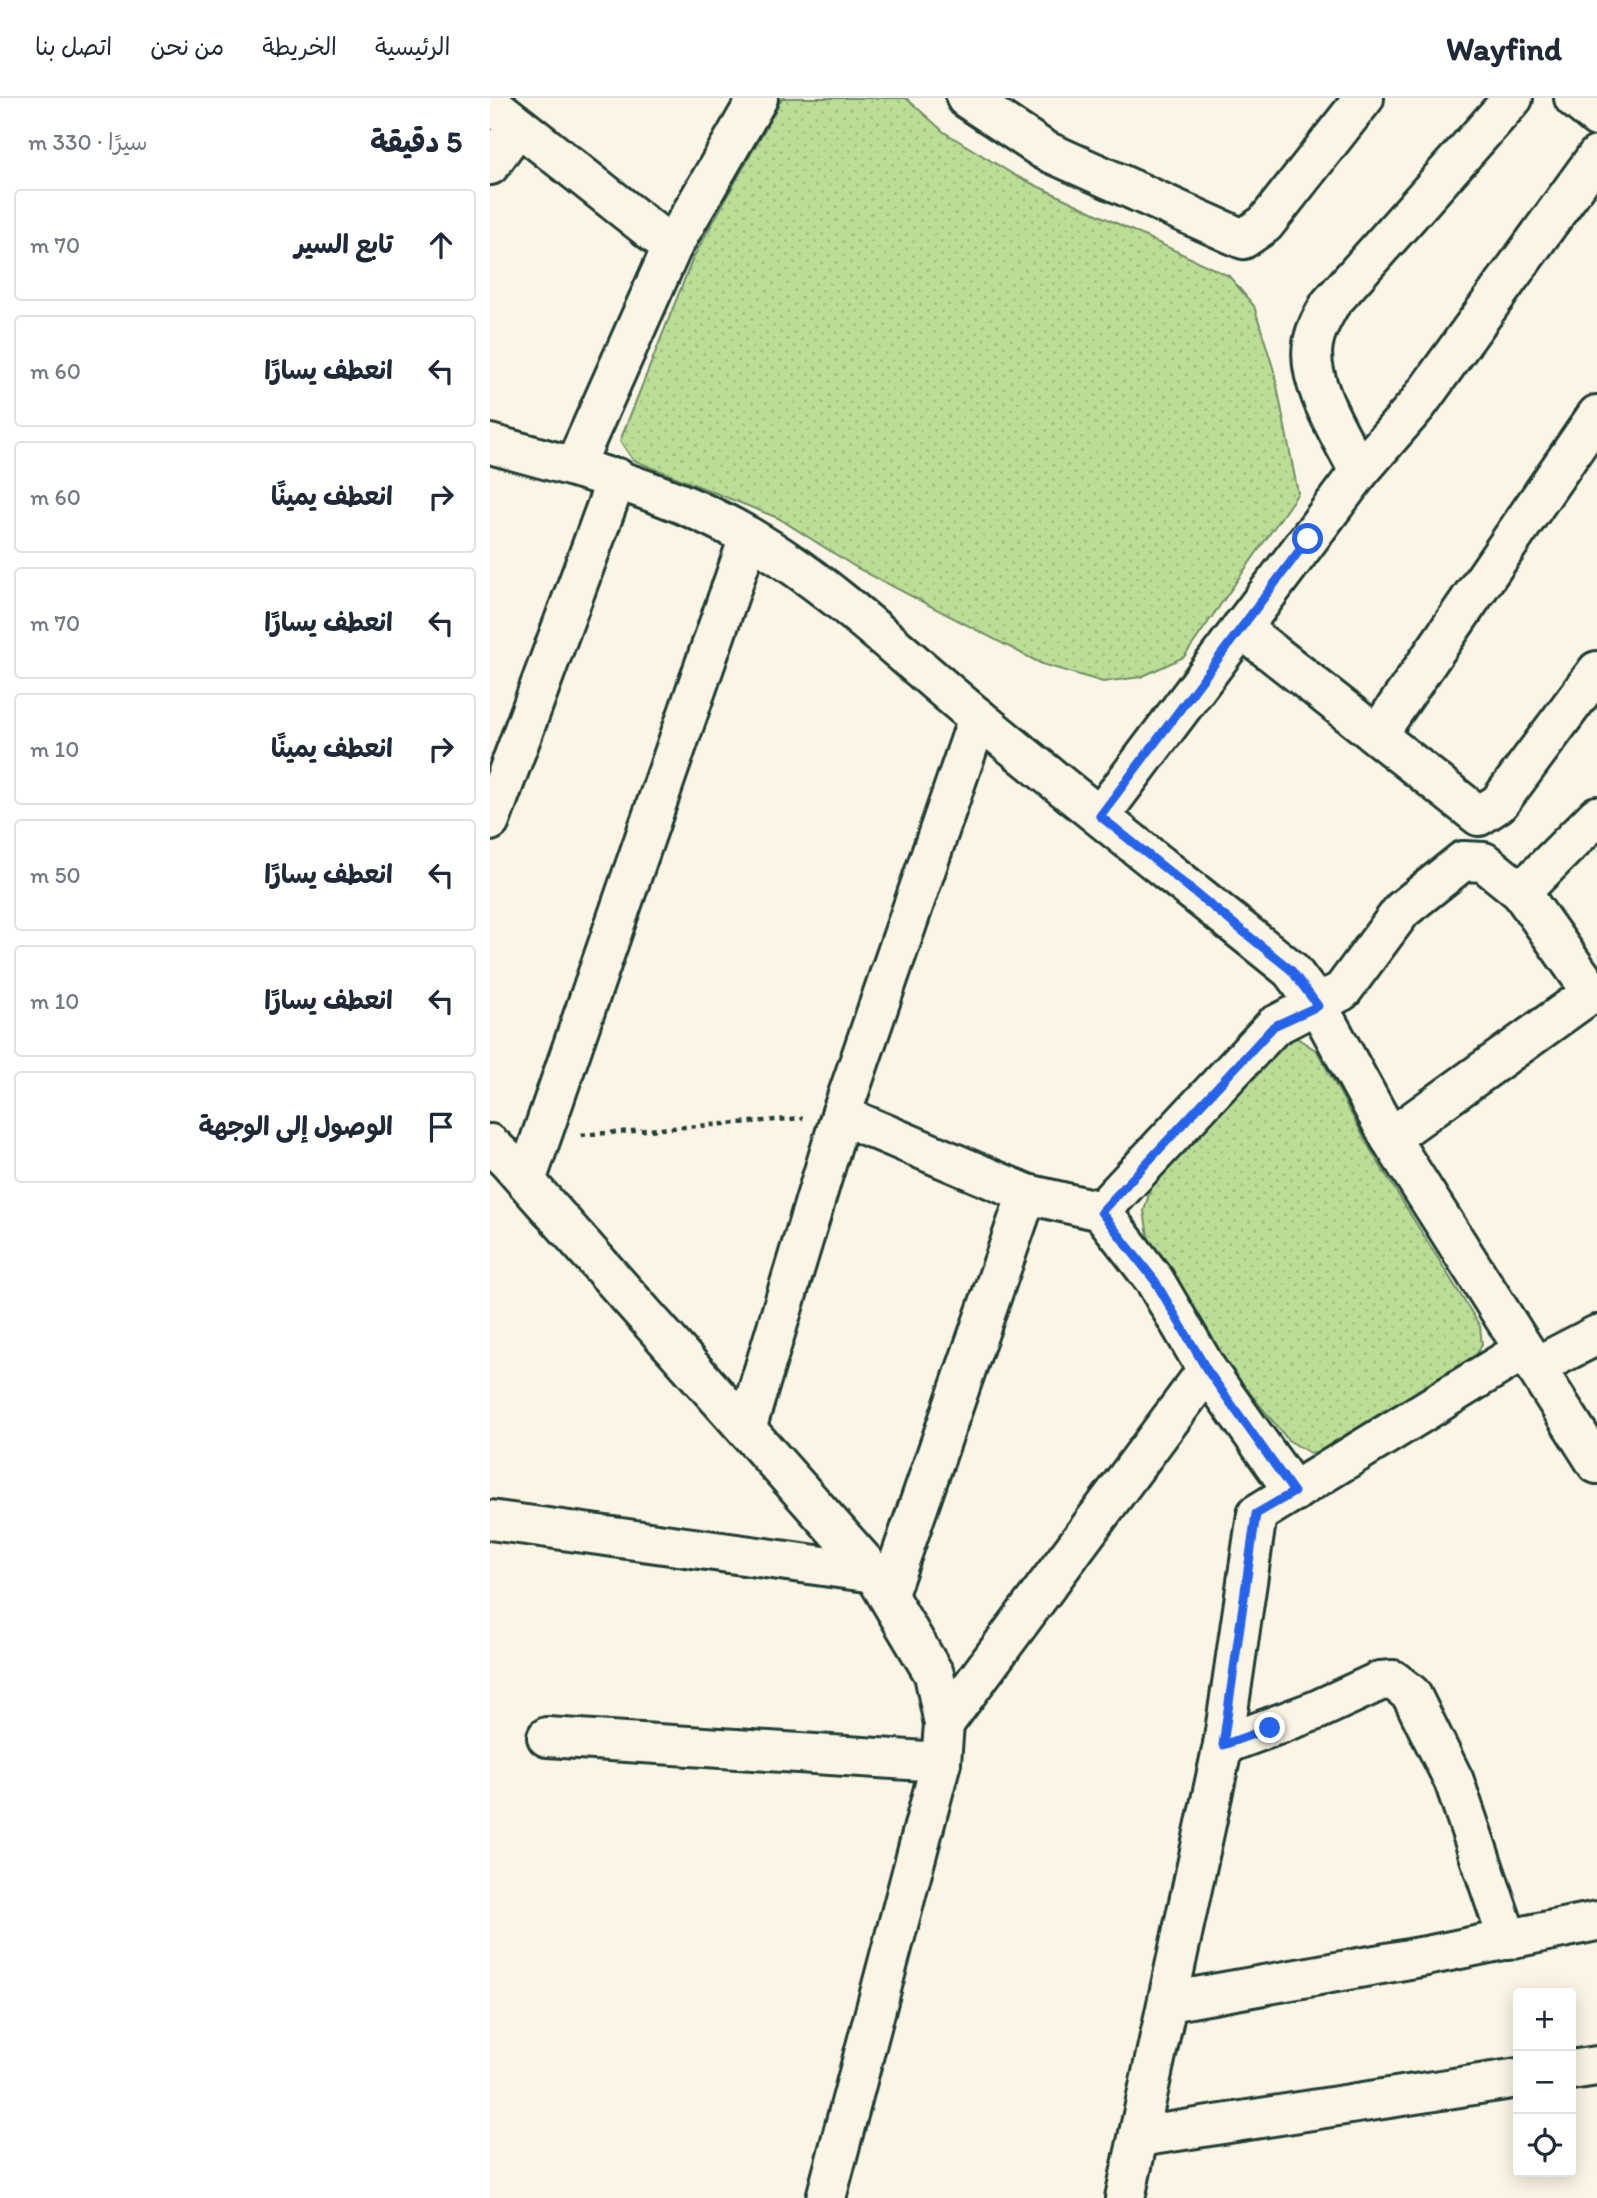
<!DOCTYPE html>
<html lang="ar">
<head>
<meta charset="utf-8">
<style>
	:root { --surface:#fff; --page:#f2f2f3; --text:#1f2937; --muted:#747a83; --line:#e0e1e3 }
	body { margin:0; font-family:Itim,"Playpen Sans Arabic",sans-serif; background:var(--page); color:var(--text); direction:rtl }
	.controls { position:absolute; right:21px; bottom:21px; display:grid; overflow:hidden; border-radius:7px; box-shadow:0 4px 18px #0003 }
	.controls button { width:63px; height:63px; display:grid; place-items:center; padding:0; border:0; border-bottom:2px solid var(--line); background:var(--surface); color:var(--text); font:35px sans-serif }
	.stop { position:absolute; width:21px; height:21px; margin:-16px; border:5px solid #2563eb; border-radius:50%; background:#fff }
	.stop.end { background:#2563eb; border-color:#fff; box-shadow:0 2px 7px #0008 }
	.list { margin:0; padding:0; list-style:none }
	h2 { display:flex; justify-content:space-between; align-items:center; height:91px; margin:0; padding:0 28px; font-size:30px }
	h2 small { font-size:23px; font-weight:400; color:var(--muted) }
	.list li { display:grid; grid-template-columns:46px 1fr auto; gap:21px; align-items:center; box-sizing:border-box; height:112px; margin:0 14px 14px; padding:0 14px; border:2px solid var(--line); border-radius:7px }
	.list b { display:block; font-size:26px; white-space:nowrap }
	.list em { font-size:23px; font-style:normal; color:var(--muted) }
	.icon { flex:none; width:38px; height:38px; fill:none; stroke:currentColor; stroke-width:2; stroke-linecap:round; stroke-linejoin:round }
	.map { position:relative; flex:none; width:1107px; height:2100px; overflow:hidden; direction:ltr }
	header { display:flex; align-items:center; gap:42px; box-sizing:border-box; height:98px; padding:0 35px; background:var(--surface); border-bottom:2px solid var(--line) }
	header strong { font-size:33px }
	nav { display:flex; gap:38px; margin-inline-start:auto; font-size:24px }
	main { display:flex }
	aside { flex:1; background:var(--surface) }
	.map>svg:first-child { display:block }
	.grass { fill:url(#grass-dots); stroke:#6e8d65; stroke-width:2 }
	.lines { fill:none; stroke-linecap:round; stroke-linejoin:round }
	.street-casing { stroke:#1f3d34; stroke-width:44 }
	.path { stroke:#1f3d34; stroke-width:4.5; stroke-dasharray:5 5; stroke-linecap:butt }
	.street { stroke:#fcf5e5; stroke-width:38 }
	.route { stroke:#2563eb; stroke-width:9 }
</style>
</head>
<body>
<header>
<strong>Wayfind</strong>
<nav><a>الرئيسية</a><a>الخريطة</a><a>من نحن</a><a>اتصل بنا</a></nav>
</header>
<main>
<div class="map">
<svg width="1107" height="2100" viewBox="0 0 1107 2100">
	<defs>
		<pattern id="grass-dots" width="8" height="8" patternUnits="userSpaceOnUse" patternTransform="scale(1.75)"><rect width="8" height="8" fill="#bcdd96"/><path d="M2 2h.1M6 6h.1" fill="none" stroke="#a1bf82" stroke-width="1.8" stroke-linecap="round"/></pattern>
	</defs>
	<rect width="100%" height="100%" fill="#fcf5e5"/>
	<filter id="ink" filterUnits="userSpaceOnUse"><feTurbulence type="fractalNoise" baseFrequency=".0143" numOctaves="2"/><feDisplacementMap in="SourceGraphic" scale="14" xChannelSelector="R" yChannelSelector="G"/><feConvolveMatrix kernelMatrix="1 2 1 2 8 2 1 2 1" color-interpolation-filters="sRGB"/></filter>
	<g filter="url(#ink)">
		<!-- grass -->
		<g class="grass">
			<polygon points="292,0 416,0 454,34 526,78 739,178 764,208 784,273 808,395 694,559 651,579 613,584 552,566 367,470 288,420 143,362 130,343 203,160"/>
			<polygon points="807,940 827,953 883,1056 990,1228 992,1246 986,1258 834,1352 820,1355 798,1342 734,1263 659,1144 654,1113 662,1085 794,942"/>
		</g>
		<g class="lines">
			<!-- street casing -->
			<g class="street-casing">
				<g id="street">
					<polyline points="476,0 554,52 753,141 775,126 874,0"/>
					<polyline points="1084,0 1107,19"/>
					<polyline points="0,5 182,149"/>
					<polyline points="0,67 27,29"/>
					<path d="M0 346C88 370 179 392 259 439 343 488 413 558 487 619 591 705 697 788 801 872L828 908 900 1040 1107 1366"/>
					<polyline points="84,369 182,149 268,0"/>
					<path d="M869 374C852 339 816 285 823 246 825 231 833 219 840 206L1023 0"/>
					<polyline points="751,530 989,718 1009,705 1107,573"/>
					<polyline points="888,636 1107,317"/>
					<polyline points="610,718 869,374 927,307 1107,58"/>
					<polyline points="0,723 127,380"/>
					<polyline points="1031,794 1107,718"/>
					<polyline points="351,1017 537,1096 611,1113 784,928 852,893 912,812 973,763 994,764 1031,794 1102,894"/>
					<polyline points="900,1040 1107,891"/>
					<polyline points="0,1046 17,1062 384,1475 444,1576 454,1626 451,1664 336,2100"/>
					<polyline points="36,1083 259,439"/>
					<polyline points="611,1113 665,1183 717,1272 804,1394"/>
					<polyline points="1045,1269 1107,1237"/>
					<polyline points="257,1328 351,1017 488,620"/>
					<polyline points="0,1422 384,1475"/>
					<polyline points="398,1496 537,1096"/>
					<polyline points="454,1626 717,1272"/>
					<polyline points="57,1639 451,1664"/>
					<polyline points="733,1647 827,1612 890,1583 903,1582 921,1596 964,1683 1018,1842"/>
					<polyline points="678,1904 936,1858 1107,1823"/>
					<polyline points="1081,1972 1107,1968"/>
					<polyline points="649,2039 1028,1980"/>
					<polyline points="635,2100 733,1647 767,1416 1034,1252"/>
				</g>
			</g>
			<!-- path -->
			<polyline class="path" points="91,1037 313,1020"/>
			<!-- street -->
			<use href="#street" class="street"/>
		</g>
	</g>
	<g class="lines" filter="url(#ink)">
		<!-- route -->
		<polyline class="route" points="780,1630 733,1647 766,1416 804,1394 717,1272 665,1183 611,1114 784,928 828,908 801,872 610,718 818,441"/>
	</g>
</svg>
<div class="controls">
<button>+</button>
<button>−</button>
<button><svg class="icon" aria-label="locate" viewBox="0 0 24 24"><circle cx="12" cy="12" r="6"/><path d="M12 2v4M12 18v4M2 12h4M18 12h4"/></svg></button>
</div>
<div class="stop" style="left:818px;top:441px"></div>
<div class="stop end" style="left:780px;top:1630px"></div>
</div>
<aside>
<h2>5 دقيقة<small>سيرًا · 330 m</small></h2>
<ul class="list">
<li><svg class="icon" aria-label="ahead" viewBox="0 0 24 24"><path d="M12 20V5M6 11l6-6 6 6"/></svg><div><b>تابع السير</b></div><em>70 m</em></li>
<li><svg class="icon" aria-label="left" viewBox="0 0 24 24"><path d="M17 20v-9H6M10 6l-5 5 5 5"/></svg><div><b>انعطف يسارًا</b></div><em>60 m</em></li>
<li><svg class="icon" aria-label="right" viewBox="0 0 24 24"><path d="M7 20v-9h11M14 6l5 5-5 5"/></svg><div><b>انعطف يمينًا</b></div><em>60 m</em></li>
<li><svg class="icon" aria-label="left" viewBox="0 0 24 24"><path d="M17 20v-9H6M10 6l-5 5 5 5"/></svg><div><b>انعطف يسارًا</b></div><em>70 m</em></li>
<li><svg class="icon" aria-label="right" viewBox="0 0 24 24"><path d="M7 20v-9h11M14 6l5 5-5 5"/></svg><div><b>انعطف يمينًا</b></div><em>10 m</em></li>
<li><svg class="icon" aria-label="left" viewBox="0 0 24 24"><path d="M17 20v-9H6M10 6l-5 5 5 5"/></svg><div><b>انعطف يسارًا</b></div><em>50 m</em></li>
<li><svg class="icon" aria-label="left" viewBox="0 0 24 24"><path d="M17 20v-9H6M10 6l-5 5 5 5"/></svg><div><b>انعطف يسارًا</b></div><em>10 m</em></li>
<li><svg class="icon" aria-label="arrive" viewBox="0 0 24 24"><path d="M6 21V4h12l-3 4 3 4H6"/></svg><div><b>الوصول إلى الوجهة</b></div></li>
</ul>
</aside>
</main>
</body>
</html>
